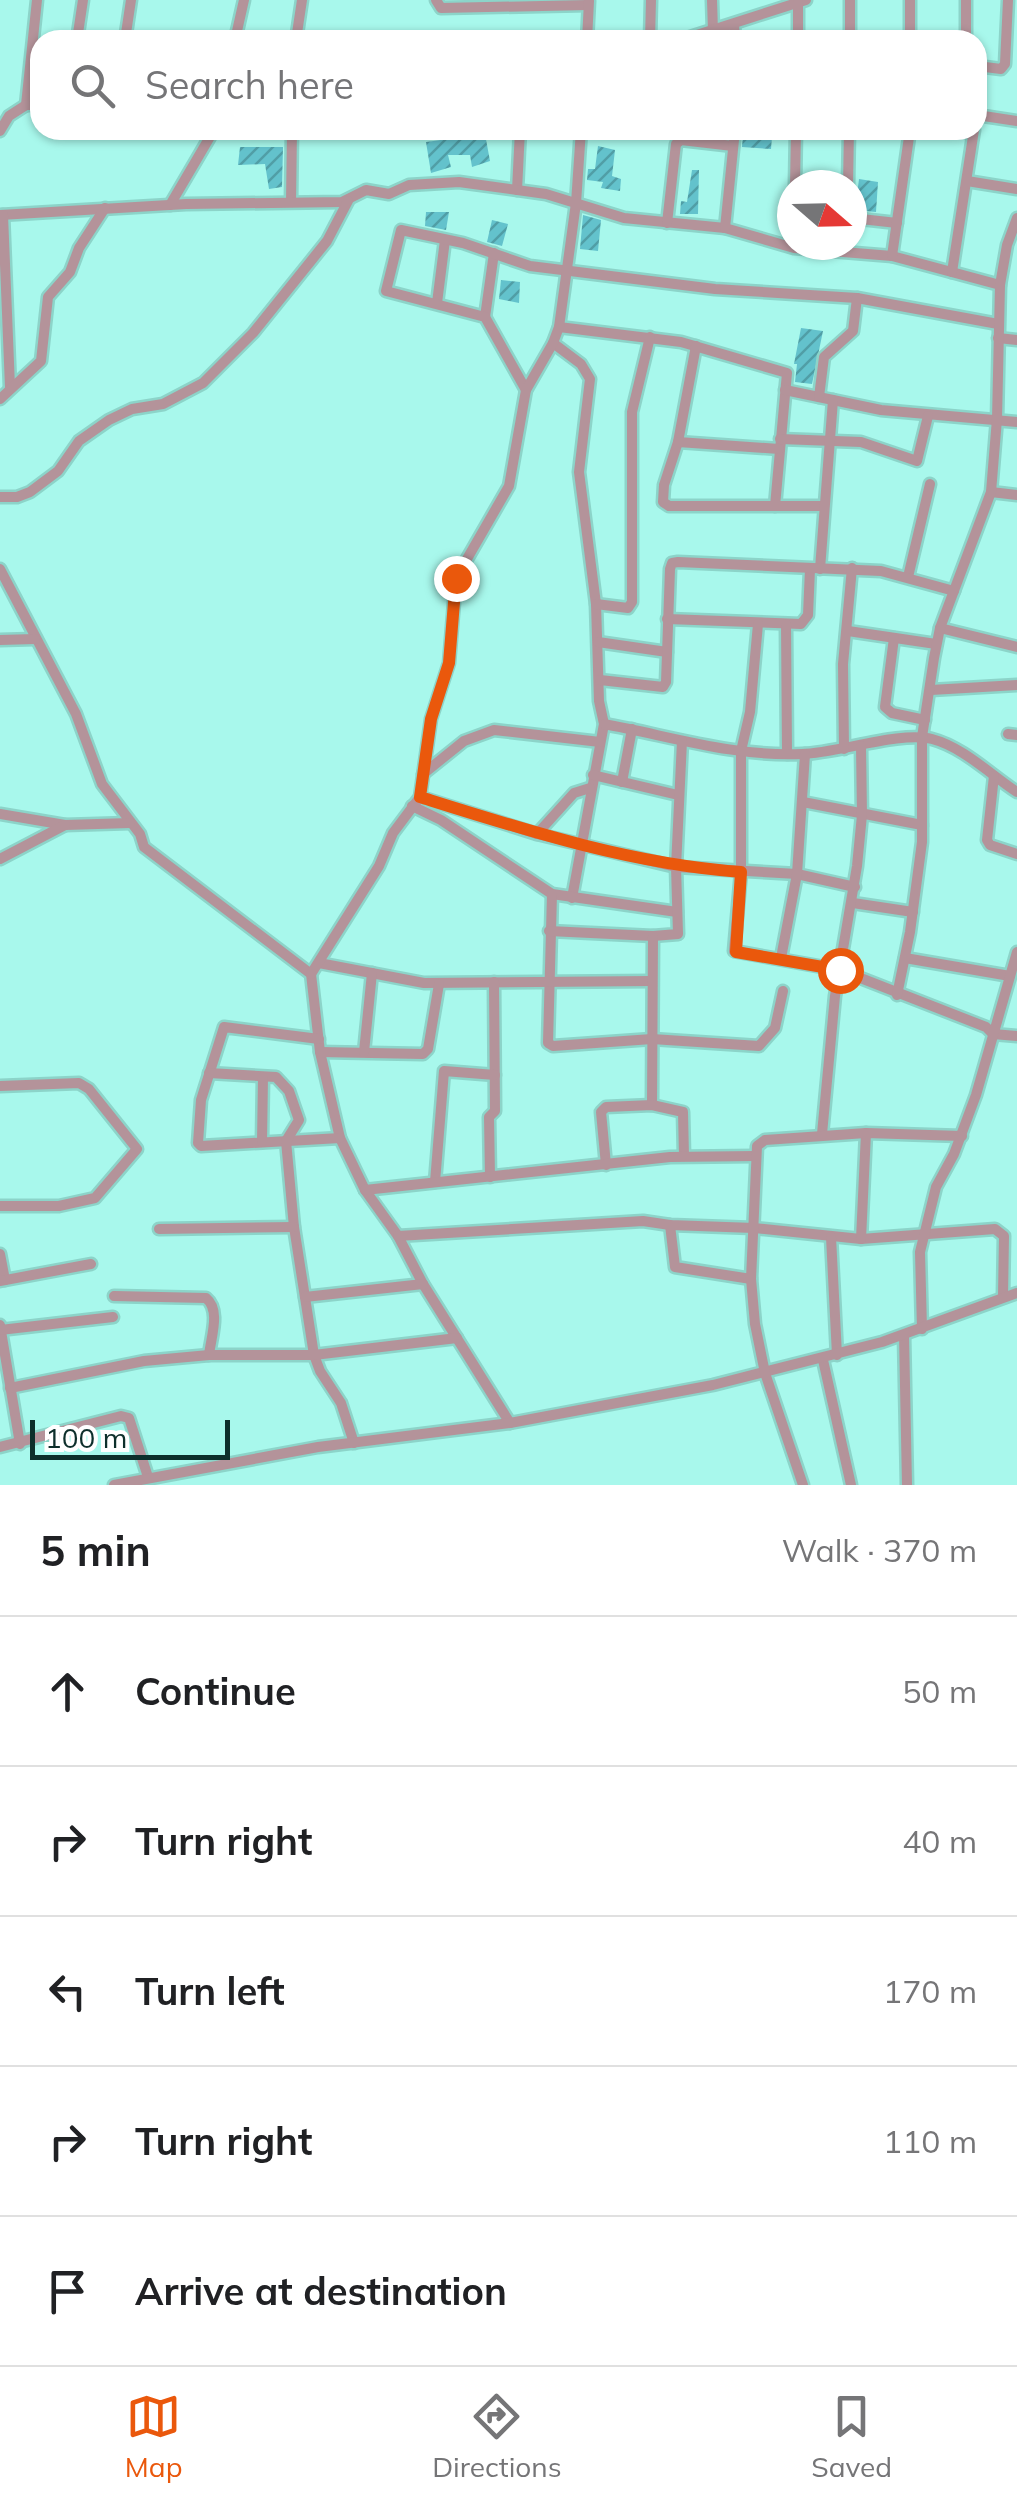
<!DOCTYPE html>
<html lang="en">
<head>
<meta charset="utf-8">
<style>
	:root { --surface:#fff; --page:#f6f6f6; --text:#202124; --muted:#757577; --line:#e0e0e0; --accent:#ea580c }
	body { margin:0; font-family:Mulish,sans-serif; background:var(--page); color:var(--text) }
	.compass { position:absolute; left:777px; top:170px; width:90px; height:90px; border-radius:50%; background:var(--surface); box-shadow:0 2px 8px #0004; rotate:110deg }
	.scale { position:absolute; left:30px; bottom:25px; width:200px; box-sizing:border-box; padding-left:10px; border:5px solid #0d2f2b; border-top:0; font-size:28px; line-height:35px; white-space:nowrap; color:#0d2f2b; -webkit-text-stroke:8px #fff; paint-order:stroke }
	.stop { position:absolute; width:30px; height:30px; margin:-22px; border:8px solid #ea580c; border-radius:50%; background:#fff }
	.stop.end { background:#ea580c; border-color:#fff; box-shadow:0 2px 10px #0008 }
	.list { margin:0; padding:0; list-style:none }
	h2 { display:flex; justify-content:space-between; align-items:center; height:130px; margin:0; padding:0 40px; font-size:42px }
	h2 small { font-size:32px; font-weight:400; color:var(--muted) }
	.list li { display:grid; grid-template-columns:65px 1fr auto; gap:30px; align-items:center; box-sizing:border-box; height:150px; padding:0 40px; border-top:2px solid var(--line) }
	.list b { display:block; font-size:38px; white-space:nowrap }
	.list em { font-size:32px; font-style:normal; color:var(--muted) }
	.icon { flex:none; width:55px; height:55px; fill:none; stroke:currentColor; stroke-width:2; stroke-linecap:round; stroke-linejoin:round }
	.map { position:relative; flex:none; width:1017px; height:1485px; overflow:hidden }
	.search { position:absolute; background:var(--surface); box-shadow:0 2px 8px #0004; left:30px; right:30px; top:30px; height:110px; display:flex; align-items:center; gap:25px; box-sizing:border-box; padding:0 35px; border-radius:30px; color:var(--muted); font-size:38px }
	.sheet { height:880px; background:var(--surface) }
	nav { display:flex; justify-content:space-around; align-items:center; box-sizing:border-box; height:140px; border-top:2px solid var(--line); background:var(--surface); font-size:28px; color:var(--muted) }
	nav a { display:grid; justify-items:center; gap:5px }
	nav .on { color:var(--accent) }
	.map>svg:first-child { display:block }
	.building { fill:url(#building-hatch) }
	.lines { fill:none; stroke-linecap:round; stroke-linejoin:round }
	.minor-casing { stroke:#8cd4c9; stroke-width:15 }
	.minor { stroke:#b4939a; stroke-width:10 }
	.route { stroke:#ea580c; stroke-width:12 }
</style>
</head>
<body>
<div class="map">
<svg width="1017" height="1485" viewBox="0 0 1017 1485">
	<defs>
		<pattern id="building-hatch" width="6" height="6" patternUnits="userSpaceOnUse" patternTransform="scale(2.5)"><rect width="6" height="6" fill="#63c2cc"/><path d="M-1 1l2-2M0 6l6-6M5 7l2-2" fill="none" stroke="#509ea6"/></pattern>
	</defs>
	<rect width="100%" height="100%" fill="#a8f8ec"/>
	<!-- building -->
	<g class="building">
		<polygon points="485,134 490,161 472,167 470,155 448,155 451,167 431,173 426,142"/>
		<polygon points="743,134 772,137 771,149 742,147"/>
		<polygon points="598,146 615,150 612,176 621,179 620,191 601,188 603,182 587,180 588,169 595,169"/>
		<polygon points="240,147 283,147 282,187 269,189 265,164 238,165"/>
		<polygon points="692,170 699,170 698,214 680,214 681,201 687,202"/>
		<polygon points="859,179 878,182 876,212 855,210"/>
		<polygon points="426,212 449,212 446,230 425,226"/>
		<polygon points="583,215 601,220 598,251 580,249"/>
		<polygon points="492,220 508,224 502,246 487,242"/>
		<polygon points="501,280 520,282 519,303 499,299"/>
		<polygon points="801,328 823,331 812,384 795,382 797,364 794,364"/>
	</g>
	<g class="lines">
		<!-- minor casing -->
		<g class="minor-casing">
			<g id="minor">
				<polyline points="37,0 26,105 40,105"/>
				<polyline points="436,0 441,8 588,5"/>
				<polyline points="712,0 713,31"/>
				<polyline points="910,0 910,40"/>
				<polyline points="966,0 966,40"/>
				<polyline points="734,24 735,40"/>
				<polyline points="77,40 83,0"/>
				<polyline points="125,40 131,0"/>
				<polyline points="235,40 244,0"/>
				<polyline points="296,40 302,0"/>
				<polyline points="566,40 587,38"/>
				<polyline points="587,40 589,1"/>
				<polyline points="650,40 651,0"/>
				<polyline points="681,40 806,0"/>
				<polyline points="798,40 798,2"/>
				<polyline points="850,40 850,0"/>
				<polyline points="977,66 1001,69 1005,64 1008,0"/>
				<polyline points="977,115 1017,121"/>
				<polyline points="0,131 9,116 26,105"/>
				<polyline points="967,181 1017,189"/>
				<polyline points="795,185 796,130"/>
				<polyline points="848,185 849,130"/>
				<polyline points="517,190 520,130"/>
				<polyline points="291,202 292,130"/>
				<polyline points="170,205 214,130"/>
				<polyline points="0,215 186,204 342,202 366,190 389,194 409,185 459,182 546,194 624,218 725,228 794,248 892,256 1000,285"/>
				<polyline points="3,215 10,387"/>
				<polyline points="852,218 897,223"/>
				<polyline points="667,223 676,144 681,140 733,146"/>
				<polyline points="725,228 735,130"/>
				<polyline points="892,256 910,130"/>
				<polyline points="952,272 974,130"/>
				<polyline points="437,303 445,240"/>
				<polyline points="485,317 494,253"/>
				<polyline points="559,327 681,342 787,373 775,506"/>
				<polyline points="998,338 1017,340"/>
				<polyline points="553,343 581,364 590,379 579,472 596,604 599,701 604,724 572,898"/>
				<polyline points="696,346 678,442 664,485 663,502 669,506 823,506"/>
				<polyline points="526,390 485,317 386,291 401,230 463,243 530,266 715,289 857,298 998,324"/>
				<polyline points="785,390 881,410 1017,422"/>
				<polyline points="819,397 824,357 853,331 857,298"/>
				<polyline points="0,399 41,361 48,297 70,272 79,248 105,208"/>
				<polyline points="780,439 861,442 917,461 928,416"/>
				<polyline points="678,442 779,449"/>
				<polyline points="991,492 1017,495"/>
				<polyline points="0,497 17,497 30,492 58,471 79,441 109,420 132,409 163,404 203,383 253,333 327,241 348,201"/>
				<polyline points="0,569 76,714 102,784 140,834 144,847 311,974 320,1052 340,1138 365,1190 398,1236 423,1284 510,1423"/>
				<polyline points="820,569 833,400"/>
				<polyline points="908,577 930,484"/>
				<polyline points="596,604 628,608 632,602 632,412 650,337"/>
				<polyline points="667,619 801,624 808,615 810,569"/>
				<polyline points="758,624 750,712 741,751 741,872 734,951 840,970 986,1027 993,1034 1017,1036"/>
				<polyline points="786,624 787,754"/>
				<polyline points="940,628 1017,647"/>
				<polyline points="848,631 936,644"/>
				<polyline points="894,638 885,707 892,713 925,720"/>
				<polyline points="0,640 35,639"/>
				<polyline points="598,642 667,652"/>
				<polyline points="600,680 663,687 666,682 670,569 672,563 678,562 881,571 954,591"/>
				<polyline points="931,690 1017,685"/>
				<path d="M604 724C670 736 734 757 802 754 838 753 900 731 932 739 963 747 991 775 1017 792"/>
				<polyline points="1008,734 1017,735"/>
				<polyline points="844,749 843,664 852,568"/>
				<polyline points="423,774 464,741 494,730 600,742"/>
				<polyline points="593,775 678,795"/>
				<polyline points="994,776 987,840 990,845 1017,854"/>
				<polyline points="622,782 632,729"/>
				<polyline points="420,797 537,834 676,867 797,874 855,887"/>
				<polyline points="803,802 922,825"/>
				<polyline points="412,806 441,820 552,894 677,912"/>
				<polyline points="0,814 65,825 130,823"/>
				<polyline points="537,834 574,793 590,788"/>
				<polyline points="0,859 65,825"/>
				<polyline points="552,894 548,1043 553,1046 652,1039 759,1046 775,1028 783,991"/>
				<polyline points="853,903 913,912"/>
				<polyline points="549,931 653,936 678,934 676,867 682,741"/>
				<polyline points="781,958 797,874 805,754"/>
				<polyline points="905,958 1010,976"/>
				<polyline points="319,963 424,983 652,981"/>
				<polyline points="311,974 379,866 393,833 420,797 431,719 449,663 456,578 509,486 526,390 553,343 559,327 576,203 581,130"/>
				<polyline points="897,995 910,932 922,842 922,737 934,658 940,628 991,492 997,419 1000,285 1007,245 1017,218"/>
				<polyline points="319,1039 224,1027 201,1100 198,1143 201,1146 340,1138"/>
				<polyline points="320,1052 423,1054 428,1049 439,984"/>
				<polyline points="364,1052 372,973"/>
				<polyline points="209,1073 276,1077 289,1091 299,1120 286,1141 294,1227 314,1355 320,1371 341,1403 354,1443"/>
				<polyline points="0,1086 79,1083 89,1089 137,1149 95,1198 59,1206 0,1206"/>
				<polyline points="652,1105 653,936"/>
				<polyline points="822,1134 835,996 857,866 862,815 861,746"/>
				<polyline points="262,1142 263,1077"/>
				<polyline points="606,1165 601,1112 606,1107 652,1105 683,1112 684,1156"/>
				<polyline points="490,1177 489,1117 495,1111 494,982"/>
				<polyline points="435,1182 444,1071 495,1075"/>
				<polyline points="365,1190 670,1157 755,1156"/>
				<polyline points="670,1225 675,1267 751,1279"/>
				<polyline points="159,1229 294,1227"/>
				<polyline points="398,1236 643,1221 670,1225 754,1228 861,1239 995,1229 1004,1236 1003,1297"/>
				<polyline points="831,1237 837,1355"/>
				<polyline points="861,1239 866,1133"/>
				<polyline points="0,1254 5,1280"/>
				<polyline points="0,1281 91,1264"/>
				<path d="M114 1296 206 1298C221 1310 211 1337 209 1355"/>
				<polyline points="305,1297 423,1284"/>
				<polyline points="0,1325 20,1444"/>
				<polyline points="922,1329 920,1252 936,1187 954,1154 976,1095 1017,952"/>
				<polyline points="0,1330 113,1317"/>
				<polyline points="904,1335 907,1485"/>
				<polyline points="823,1360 851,1485"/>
				<polyline points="10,1388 144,1361 209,1355 314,1355 457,1338"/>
				<polyline points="0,1447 121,1416 129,1418 148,1477"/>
				<polyline points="114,1485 318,1447 510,1423 713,1385 882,1342 1017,1293"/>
				<polyline points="803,1485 765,1373 755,1324 751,1279 757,1146 765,1140 866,1133 962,1136"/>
			</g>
		</g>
		<!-- minor -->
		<use href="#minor" class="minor"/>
	</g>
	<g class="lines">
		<!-- route -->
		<path class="route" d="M456 578 449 663 431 719 420 797C525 830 630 864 741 872L736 952 840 970"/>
	</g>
</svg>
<svg class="compass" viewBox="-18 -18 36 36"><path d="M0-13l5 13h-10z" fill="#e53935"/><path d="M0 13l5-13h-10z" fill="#757577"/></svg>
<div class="scale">100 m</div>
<div class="stop" style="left:840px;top:970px"></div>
<div class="stop end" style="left:456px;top:578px"></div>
<div class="search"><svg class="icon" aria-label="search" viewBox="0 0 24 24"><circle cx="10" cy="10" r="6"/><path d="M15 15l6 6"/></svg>Search here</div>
</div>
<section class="sheet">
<h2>5 min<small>Walk · 370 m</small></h2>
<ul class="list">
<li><svg class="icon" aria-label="ahead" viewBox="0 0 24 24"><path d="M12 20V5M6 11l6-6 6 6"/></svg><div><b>Continue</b></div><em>50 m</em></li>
<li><svg class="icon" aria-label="right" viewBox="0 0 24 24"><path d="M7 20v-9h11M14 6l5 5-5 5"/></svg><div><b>Turn right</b></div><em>40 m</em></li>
<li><svg class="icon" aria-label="left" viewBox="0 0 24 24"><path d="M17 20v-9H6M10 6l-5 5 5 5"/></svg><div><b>Turn left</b></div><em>170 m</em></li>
<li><svg class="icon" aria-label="right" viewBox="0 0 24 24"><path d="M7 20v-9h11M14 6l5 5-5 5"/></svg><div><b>Turn right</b></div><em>110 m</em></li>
<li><svg class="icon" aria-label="arrive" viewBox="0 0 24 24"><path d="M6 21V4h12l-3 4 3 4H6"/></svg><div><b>Arrive at destination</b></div></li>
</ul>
</section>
<nav>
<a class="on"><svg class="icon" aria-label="map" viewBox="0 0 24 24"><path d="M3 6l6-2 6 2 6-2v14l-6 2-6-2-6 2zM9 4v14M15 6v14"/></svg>Map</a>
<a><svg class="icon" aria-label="directions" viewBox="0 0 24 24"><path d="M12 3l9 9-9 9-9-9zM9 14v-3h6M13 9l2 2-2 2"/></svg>Directions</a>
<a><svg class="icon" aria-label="saved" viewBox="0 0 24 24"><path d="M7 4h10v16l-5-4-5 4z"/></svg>Saved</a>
</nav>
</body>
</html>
